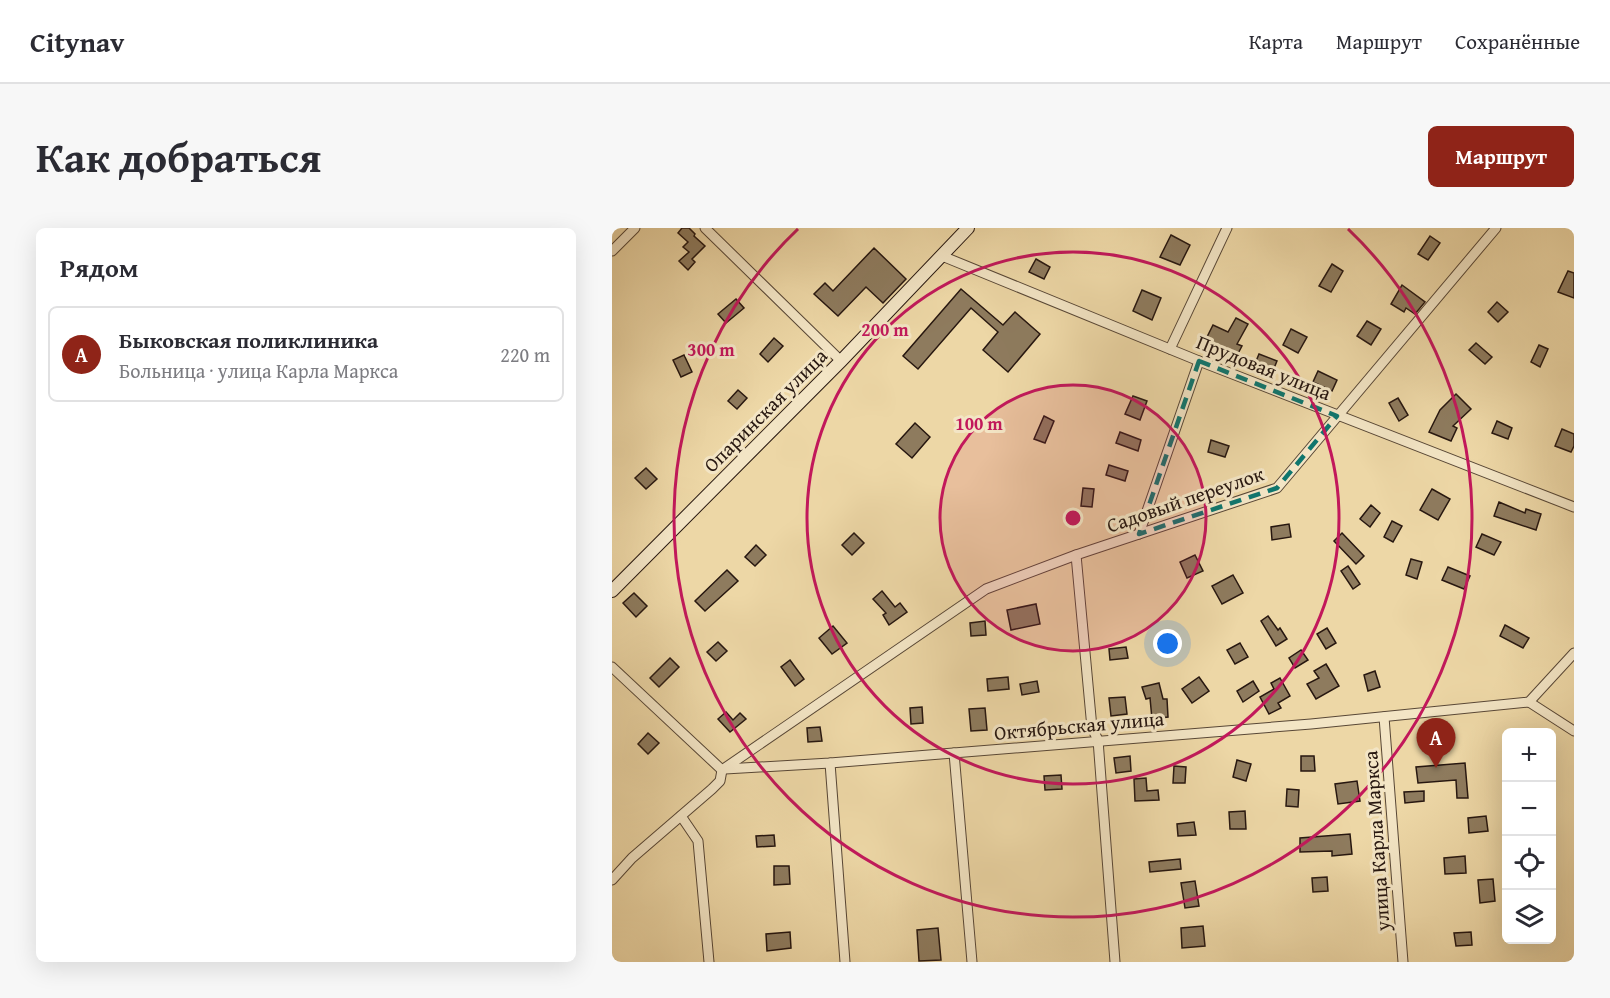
<!DOCTYPE html>
<html lang="ru">
<head>
<meta charset="utf-8">
<style>
	:root { --surface:#fff; --page:#f7f7f7; --text:#2b2b33; --muted:#7c7c81; --line:#e1e1e2; --accent:#8f2418 }
	body { margin:0; font-family:"Gentium Book Plus",serif; background:var(--page); color:var(--text) }
	.controls { position:absolute; right:18px; bottom:18px; display:grid; overflow:hidden; border-radius:9px; box-shadow:0 6px 24px #0002 }
	.controls button { width:54px; height:54px; display:grid; place-items:center; padding:0; border:0; border-bottom:2px solid var(--line); background:var(--surface); color:var(--text); font:30px sans-serif }
	.you { position:absolute; left:556px; top:416px; width:21px; height:21px; margin:-15px; border:4px solid #fff; border-radius:50%; background:#1a73e8; box-shadow:0 0 0 9px #1a73e833 }
	.badge { display:grid; place-items:center; width:39px; height:39px; border-radius:50%; background:var(--accent); color:#fff; font-size:20px; font-weight:700 }
	.pin { position:absolute; translate:-50% -50px; filter:drop-shadow(0 2px 3px #0008) }
	.pin::after { content:''; position:absolute; top:32px; width:21px; height:18px; background:inherit; clip-path:polygon(0 0,100% 0,50% 100%) }
	.list { margin:0; padding:0; list-style:none }
	h2 { display:flex; justify-content:space-between; align-items:center; height:78px; margin:0; padding:0 24px; font-size:26px }
	h2 small { font-size:20px; font-weight:400; color:var(--muted) }
	.list li { display:grid; grid-template-columns:39px 1fr auto; gap:18px; align-items:center; box-sizing:border-box; height:96px; margin:0 12px 12px; padding:0 12px; border:2px solid var(--line); border-radius:9px }
	.list b { display:block; font-size:22px; white-space:nowrap }
	.list p { margin:0; font-size:20px; white-space:nowrap; color:var(--muted) }
	.list em { font-size:20px; font-style:normal; color:var(--muted) }
	.icon { flex:none; width:33px; height:33px; fill:none; stroke:currentColor; stroke-width:2; stroke-linecap:round; stroke-linejoin:round }
	.map { position:relative; flex:none; width:962px; height:734px; overflow:hidden; border-radius:9px }
	header { display:flex; align-items:center; gap:36px; box-sizing:border-box; height:84px; padding:0 30px; background:var(--surface); border-bottom:2px solid var(--line) }
	header strong { font-size:28px }
	nav { display:flex; gap:33px; margin-inline-start:auto; font-size:21px }
	.intro { display:flex; align-items:center; justify-content:space-between; box-sizing:border-box; height:144px; padding:0 36px }
	h1 { margin:0; font-size:42px }
	.button { padding:15px 27px; border-radius:9px; background:var(--accent); color:#fff; font-size:21px; font-weight:700 }
	main { display:flex; gap:36px; padding:0 36px }
	aside { flex:1; background:var(--surface); border-radius:9px; box-shadow:0 6px 24px #0002 }
	.map>svg:first-child { display:block }
	.building { fill:#8e7b5e; stroke:#271710; stroke-width:1.5 }
	.lines { fill:none; stroke-linecap:round; stroke-linejoin:round }
	.minor-casing { stroke:#584736; stroke-width:11 }
	.secondary-casing { stroke:#271710; stroke-width:14 }
	.minor { stroke:#f3e5c5; stroke-width:9 }
	.secondary { stroke:#f3e5c5; stroke-width:12 }
	.marked { fill:none; stroke:#0f766e; stroke-width:4.5; stroke-dasharray:12 8; stroke-linejoin:round }
	.ring { fill:none; stroke:#c2185b; stroke-width:3 }
	.labels { text-anchor:middle; dominant-baseline:central; stroke-width:6; stroke-linejoin:round; paint-order:stroke }
	.street-label { font-size:20px; fill:#271710; stroke:#f3e5c5 }
	.centre { fill:#c2185b; stroke:#f3e5c5; stroke-width:3 }
	.ring-label { font-size:18px; text-anchor:middle; font-weight:bold; fill:#c2185b; stroke:#f3e5c5; stroke-width:6; stroke-linejoin:round; paint-order:stroke }
</style>
</head>
<body>
<header>
<strong>Citynav</strong>
<nav><a>Карта</a><a>Маршрут</a><a>Сохранённые</a></nav>
</header>
<div class="intro"><h1>Как добраться</h1><a class="button">Маршрут</a></div>
<main>
<aside>
<h2>Рядом<small></small></h2>
<ul class="list">
<li><span class="badge">A</span><div><b>Быковская поликлиника</b><p>Больница · улица Карла Маркса</p></div><em>220 m</em></li>
</ul>
</aside>
<div class="map">
<svg width="962" height="734" viewBox="0 0 962 734">
	<rect width="100%" height="100%" fill="#edd7a6"/>
	<filter id="stains"><feTurbulence type="fractalNoise" baseFrequency=".00333" numOctaves="4"/><feColorMatrix values="0 0 0 0 .2 0 0 0 0 .09 0 0 0 0 .02 0 0 0 .5 -.17"/></filter>
	<radialGradient id="worn" r=".72"><stop offset=".6" stop-color="#630" stop-opacity="0"/><stop offset="1" stop-color="#630" stop-opacity=".3"/></radialGradient>
	<!-- building -->
	<g class="building">
		<polygon points="70,0 77,0 83,6 82,8 93,18 80,31 83,34 76,42 67,33 77,24 71,19 76,14 66,5"/>
		<polygon points="559,7 578,17 568,37 548,29"/>
		<polygon points="818,8 828,15 816,32 806,26"/>
		<polygon points="262,20 294,51 271,75 254,59 226,88 202,66 213,55 221,63"/>
		<polygon points="424,31 438,39 432,51 417,44"/>
		<polygon points="720,36 731,43 719,64 707,58"/>
		<polygon points="956,43 962,45 962,70 946,64"/>
		<polygon points="790,57 813,74 803,86 794,80 792,84 779,76"/>
		<polygon points="349,61 391,97 403,84 428,106 396,144 371,122 386,104 359,80 306,141 291,128"/>
		<polygon points="530,62 549,70 540,92 521,83"/>
		<polygon points="124,71 132,80 114,95 106,86"/>
		<polygon points="885,74 896,84 886,94 876,84"/>
		<polygon points="624,90 636,96 625,116 630,118 622,133 609,127 610,124 592,115 601,97 616,104"/>
		<polygon points="755,93 769,101 759,117 745,108"/>
		<polygon points="679,101 695,109 686,125 671,117"/>
		<polygon points="162,110 171,118 156,134 148,126"/>
		<polygon points="864,115 880,129 873,136 857,122"/>
		<polygon points="927,117 936,121 928,139 919,134"/>
		<polygon points="647,126 665,133 660,145 642,138"/>
		<polygon points="72,127 80,144 69,149 61,132"/>
		<polygon points="706,143 725,152 720,163 701,154"/>
		<polygon points="126,162 135,170 125,181 116,173"/>
		<polygon points="844,166 859,181 841,198 845,200 839,213 817,204 828,182"/>
		<polygon points="521,168 535,173 528,192 513,186"/>
		<polygon points="786,170 796,187 787,193 777,175"/>
		<polygon points="432,188 442,193 433,215 422,211"/>
		<polygon points="885,193 900,200 896,211 880,205"/>
		<polygon points="303,195 318,209 300,230 284,216"/>
		<polygon points="950,201 962,206 962,218 959,224 943,218"/>
		<polygon points="508,204 529,212 526,223 504,215"/>
		<polygon points="599,212 617,218 613,229 596,224"/>
		<polygon points="497,237 516,243 513,253 494,247"/>
		<polygon points="34,240 45,251 34,261 23,250"/>
		<polygon points="471,260 482,261 480,279 469,278"/>
		<polygon points="820,261 838,271 826,292 808,282"/>
		<polygon points="887,274 913,285 914,281 929,286 924,302 882,288"/>
		<polygon points="759,277 768,285 758,299 748,291"/>
		<polygon points="780,293 790,298 781,314 772,309"/>
		<polygon points="677,296 679,309 660,312 659,299"/>
		<polygon points="242,305 252,315 240,327 230,317"/>
		<polygon points="730,305 752,328 744,336 722,313"/>
		<polygon points="870,306 889,314 882,327 864,319"/>
		<polygon points="144,317 154,327 143,338 133,329"/>
		<polygon points="583,327 591,343 575,350 568,334"/>
		<polygon points="799,331 810,334 805,351 794,347"/>
		<polygon points="736,338 748,356 741,361 729,343"/>
		<polygon points="836,339 858,348 852,361 830,352"/>
		<polygon points="115,342 126,353 93,383 83,373"/>
		<polygon points="621,347 631,365 610,376 600,358"/>
		<polygon points="270,363 283,379 288,375 295,384 277,397 271,387 274,385 261,371"/>
		<polygon points="22,365 35,378 24,389 11,375"/>
		<polygon points="424,376 428,396 399,402 395,382"/>
		<polygon points="656,388 666,402 668,400 675,411 664,418 649,393"/>
		<polygon points="373,393 374,407 359,408 358,395"/>
		<polygon points="893,397 917,410 911,420 888,408"/>
		<polygon points="221,398 235,415 220,426 207,410"/>
		<polygon points="715,400 724,415 714,421 705,406"/>
		<polygon points="106,414 115,423 104,433 95,424"/>
		<polygon points="628,415 636,429 623,436 615,422"/>
		<polygon points="514,419 516,430 498,432 497,421"/>
		<polygon points="689,422 696,432 683,440 677,430"/>
		<polygon points="58,430 67,439 47,459 38,450"/>
		<polygon points="178,432 192,451 183,458 169,439"/>
		<polygon points="714,436 727,458 704,471 695,456 707,450 702,443"/>
		<polygon points="763,443 768,459 756,463 752,447"/>
		<polygon points="396,449 397,461 376,463 375,451"/>
		<polygon points="587,449 597,463 580,475 570,461"/>
		<polygon points="668,450 678,468 666,475 669,480 657,486 648,469 662,461 659,455"/>
		<polygon points="425,453 427,464 410,467 408,456"/>
		<polygon points="641,453 647,463 631,474 625,463"/>
		<polygon points="547,455 551,471 555,471 556,489 540,491 538,470 534,471 530,459"/>
		<polygon points="513,469 515,486 499,488 497,470"/>
		<polygon points="310,479 311,495 299,496 298,480"/>
		<polygon points="373,480 375,502 359,503 357,481"/>
		<polygon points="114,484 121,492 128,485 134,491 118,504 106,491"/>
		<polygon points="208,499 210,513 196,514 195,500"/>
		<polygon points="36,505 47,515 36,526 26,516"/>
		<polygon points="518,528 519,543 504,545 502,530"/>
		<polygon points="689,528 702,528 703,543 689,543"/>
		<polygon points="625,532 639,536 634,553 621,549"/>
		<polygon points="853,535 856,570 845,570 844,552 806,555 804,539"/>
		<polygon points="562,538 574,539 573,555 561,555"/>
		<polygon points="449,547 450,561 433,562 432,548"/>
		<polygon points="534,550 535,563 546,562 547,572 523,573 522,551"/>
		<polygon points="745,553 748,573 726,576 723,556"/>
		<polygon points="675,561 687,562 686,579 674,578"/>
		<polygon points="812,563 812,573 793,575 792,564"/>
		<polygon points="633,583 634,601 618,601 617,584"/>
		<polygon points="874,588 876,603 857,605 856,590"/>
		<polygon points="582,594 584,607 566,608 565,596"/>
		<polygon points="738,606 740,626 720,628 720,623 688,624 688,610"/>
		<polygon points="162,607 163,618 145,619 144,608"/>
		<polygon points="853,628 854,645 833,646 832,630"/>
		<polygon points="568,631 569,641 538,644 537,634"/>
		<polygon points="162,638 177,638 178,656 162,657"/>
		<polygon points="715,649 716,663 701,664 700,650"/>
		<polygon points="881,651 883,673 868,675 866,652"/>
		<polygon points="583,653 587,678 573,680 569,655"/>
		<polygon points="591,698 593,718 570,720 569,700"/>
		<polygon points="326,700 329,732 307,733 305,702"/>
		<polygon points="178,704 179,720 155,723 154,706"/>
		<polygon points="859,704 860,717 844,718 842,705"/>
	</g>
	<g class="lines">
		<!-- minor casing -->
		<g class="minor-casing">
			<g id="minor">
				<polyline points="93,0 229,133"/>
				<polyline points="0,23 23,0"/>
				<polyline points="330,28 587,133 962,279"/>
				<polyline points="558,121 615,0"/>
				<polyline points="527,306 587,133"/>
				<polyline points="464,327 480,500 486,512 503,734"/>
				<polyline points="0,439 110,542"/>
				<polyline points="917,474 962,503"/>
				<polyline points="772,489 791,734"/>
				<polyline points="342,525 360,734"/>
				<polyline points="218,535 233,734"/>
				<polyline points="113,541 218,535 699,496 917,474 962,425"/>
				<polyline points="110,542 374,361 464,327 665,260 884,0"/>
				<polyline points="69,588 86,613 97,734"/>
				<polyline points="0,652 20,630 100,561 108,553 110,542"/>
			</g>
		</g>
		<!-- secondary casing -->
		<g class="secondary-casing">
			<polyline id="secondary" points="0,363 229,133 356,0"/>
		</g>
		<!-- minor -->
		<use href="#minor" class="minor"/>
		<!-- secondary -->
		<use href="#secondary" class="secondary"/>
	</g>
	<!-- marked area -->
	<path class="marked" d="M587 133 725 188 665 260 527 306Z"/>
	<!-- distance rings -->
	<circle cx="461" cy="290" r="133" fill="#c2185b" fill-opacity=".12"/>
	<g class="ring">
		<circle cx="461" cy="290" r="133"/>
		<circle cx="461" cy="290" r="266"/>
		<path d="M736 1A399 399 0 1 1 186 1"/>
	</g>
	<g class="labels">
		<!-- street labels -->
		<g class="street-label">
			<text transform="translate(652 139) rotate(22)">Прудовая улица</text>
			<text transform="translate(153 182) rotate(-45)">Опаринская улица</text>
			<text transform="translate(573 271) rotate(-19)">Садовый переулок</text>
			<text transform="translate(467 497) rotate(-5)">Октябрьская улица</text>
			<text transform="translate(764 613) rotate(-94)">улица Карла Маркса</text>
		</g>
	</g>
	<circle cx="461" cy="290" r="9" class="centre"/>
	<g class="ring-label">
		<text x="273" y="108">200 m</text>
		<text x="99" y="128">300 m</text>
		<text x="367" y="202">100 m</text>
	</g>
	<rect width="100%" height="100%" filter="url(#stains)"/>
	<rect width="100%" height="100%" fill="url(#worn)"/>
</svg>
<div class="controls">
<button>+</button>
<button>−</button>
<button><svg class="icon" aria-label="locate" viewBox="0 0 24 24"><circle cx="12" cy="12" r="6"/><path d="M12 2v4M12 18v4M2 12h4M18 12h4"/></svg></button>
<button><svg class="icon" aria-label="layers" viewBox="0 0 24 24"><path d="M12 4l9 5-9 5-9-5zM3 14l9 5 9-5"/></svg></button>
</div>
<div class="you"></div>
<div class="pin badge" style="left:824px;top:540px">A</div>
</div>
</main>
</body>
</html>
